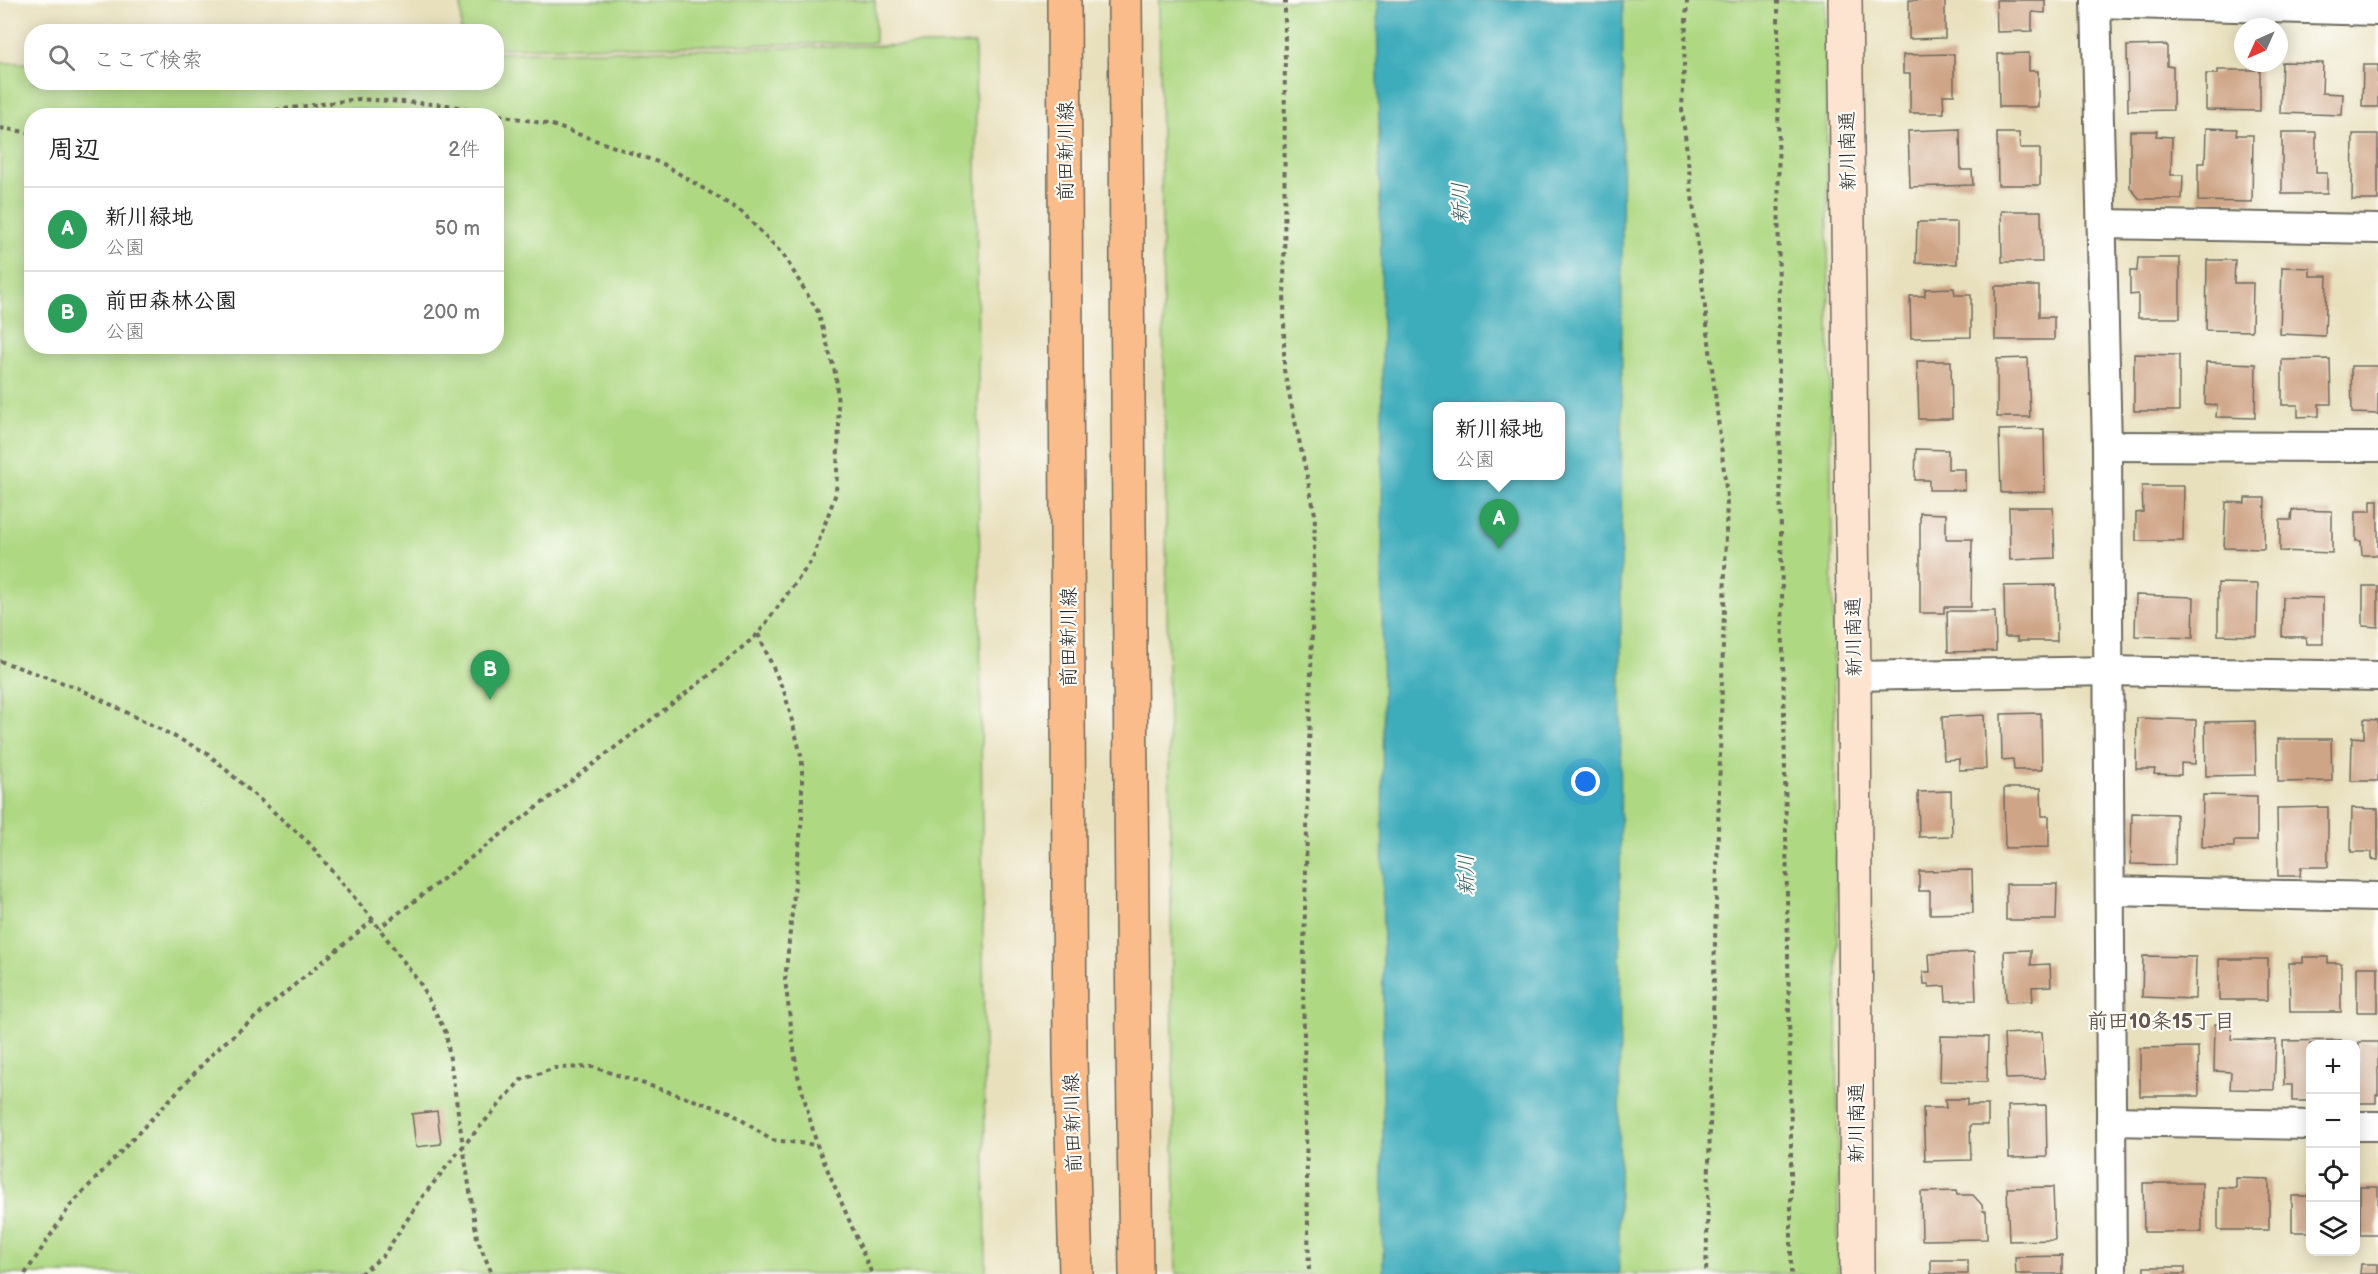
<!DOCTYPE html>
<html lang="ja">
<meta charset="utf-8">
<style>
:root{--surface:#fff;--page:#f2f2f2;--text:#222;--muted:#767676;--line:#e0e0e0;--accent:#b5179e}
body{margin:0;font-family:"Balsamiq Sans","Klee One",sans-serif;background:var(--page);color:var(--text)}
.controls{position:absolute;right:18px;bottom:18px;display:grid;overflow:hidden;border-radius:12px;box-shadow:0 3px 15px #0003}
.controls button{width:54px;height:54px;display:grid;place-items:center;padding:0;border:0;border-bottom:2px solid var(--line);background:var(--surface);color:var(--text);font:30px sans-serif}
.compass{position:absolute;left:2234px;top:18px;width:54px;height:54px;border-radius:50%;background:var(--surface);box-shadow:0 3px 15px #0003;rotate:225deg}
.you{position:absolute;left:1586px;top:782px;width:21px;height:21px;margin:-15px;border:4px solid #fff;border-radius:50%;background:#1a73e8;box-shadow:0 0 0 9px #1a73e833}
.badge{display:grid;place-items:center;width:39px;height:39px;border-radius:50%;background:var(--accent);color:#fff;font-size:20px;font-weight:700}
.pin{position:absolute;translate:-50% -50px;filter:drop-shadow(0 2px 3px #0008)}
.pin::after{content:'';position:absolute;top:32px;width:21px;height:18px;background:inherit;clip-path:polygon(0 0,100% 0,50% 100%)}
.popup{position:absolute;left:1433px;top:402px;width:132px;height:78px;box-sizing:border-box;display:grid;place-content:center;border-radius:12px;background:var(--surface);filter:drop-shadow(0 2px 4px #0005);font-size:20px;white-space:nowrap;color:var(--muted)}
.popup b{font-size:22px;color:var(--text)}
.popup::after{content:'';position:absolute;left:50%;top:100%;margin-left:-12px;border:12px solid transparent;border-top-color:var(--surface)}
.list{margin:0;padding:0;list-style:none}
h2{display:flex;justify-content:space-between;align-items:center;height:78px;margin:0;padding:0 24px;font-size:26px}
h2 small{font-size:20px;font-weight:400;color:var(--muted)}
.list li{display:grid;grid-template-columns:39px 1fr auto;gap:18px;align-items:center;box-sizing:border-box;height:84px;padding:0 24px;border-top:2px solid var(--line)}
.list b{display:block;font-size:22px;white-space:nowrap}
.list p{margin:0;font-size:20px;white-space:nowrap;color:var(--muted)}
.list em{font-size:20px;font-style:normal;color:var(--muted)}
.icon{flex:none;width:33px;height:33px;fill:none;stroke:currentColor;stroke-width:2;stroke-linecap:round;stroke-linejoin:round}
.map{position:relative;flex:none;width:2378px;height:1274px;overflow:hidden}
.search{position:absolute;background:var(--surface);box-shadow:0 3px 15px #0003;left:24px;top:24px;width:480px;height:66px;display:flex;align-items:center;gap:15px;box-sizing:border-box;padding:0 21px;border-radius:24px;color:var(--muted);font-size:22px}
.panel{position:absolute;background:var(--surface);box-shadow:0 3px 15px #0003;left:24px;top:108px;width:480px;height:246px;border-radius:24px}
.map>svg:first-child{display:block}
.green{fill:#afd883;stroke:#6d8257;stroke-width:1.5;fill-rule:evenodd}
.water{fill:#3eacbb;stroke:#346c73;stroke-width:1.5;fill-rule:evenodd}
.building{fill:#cfa587}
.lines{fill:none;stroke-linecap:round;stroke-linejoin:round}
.street-casing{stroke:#6d6a5e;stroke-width:32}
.secondary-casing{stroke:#6d6a5e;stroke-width:36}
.primary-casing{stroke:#6d6a5e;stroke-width:36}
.path{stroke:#6d6a5e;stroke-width:4;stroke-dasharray:4.5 4.5;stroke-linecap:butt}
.street{stroke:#fff;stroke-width:28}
.secondary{stroke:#fde4d0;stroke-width:33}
.primary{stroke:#f9bc8a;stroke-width:33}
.labels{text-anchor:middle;stroke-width:4.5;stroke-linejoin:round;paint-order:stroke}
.street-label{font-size:20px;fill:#2b2b2b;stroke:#fdfcf7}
.water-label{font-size:21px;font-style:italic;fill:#335f65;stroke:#fdfcf7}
.neighbourhood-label{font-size:21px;font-weight:bold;fill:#64564b;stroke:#fdfcf7}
</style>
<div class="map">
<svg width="2378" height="1274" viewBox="0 0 2378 1274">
<rect width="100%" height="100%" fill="#fdfcf7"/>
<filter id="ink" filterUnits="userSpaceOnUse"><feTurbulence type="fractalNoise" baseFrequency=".0167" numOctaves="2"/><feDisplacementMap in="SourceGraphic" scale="12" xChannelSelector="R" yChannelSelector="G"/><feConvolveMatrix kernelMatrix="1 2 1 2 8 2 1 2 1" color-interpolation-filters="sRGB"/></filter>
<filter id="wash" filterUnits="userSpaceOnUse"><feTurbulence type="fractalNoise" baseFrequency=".008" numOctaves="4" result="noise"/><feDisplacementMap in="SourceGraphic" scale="24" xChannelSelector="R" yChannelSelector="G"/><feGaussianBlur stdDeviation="1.35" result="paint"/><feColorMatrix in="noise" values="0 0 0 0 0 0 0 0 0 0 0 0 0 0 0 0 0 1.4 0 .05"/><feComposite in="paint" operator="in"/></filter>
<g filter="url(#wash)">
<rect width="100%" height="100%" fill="#e8e0bd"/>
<g class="green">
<path d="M461 0H875V43L497 48 496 32 461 31Z"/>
<path d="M1159 0H1825L1837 942 1838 1274H1176ZM1438 406H1561V476H1438Z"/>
<path d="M975 44 986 1274H0V63H31L32 82H496L497 53ZM32 116H496V346H32Z"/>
</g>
<path class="water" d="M1377 0H1623L1619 1274H1383L1382 334ZM1438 406H1561V476H1438Z"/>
<g id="blocks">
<g class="building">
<path d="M1909 0H1945V38L1909 39Z"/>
<path d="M1996 0H2045V13L2032 12V31L1997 32Z"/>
<path d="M2167 45V66L2173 67V110L2128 111 2127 46Z"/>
<path d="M2029 53V71H2038V107H1999L1998 54Z"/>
<path d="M1954 54V95H1943L1944 113H1910V74H1903V55Z"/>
<path d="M2282 62 2323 63 2322 93 2343 94 2342 115 2280 113Z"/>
<path d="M2363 65H2378V107H2362Z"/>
<path d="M2218 70H2260V111L2206 110V74H2218Z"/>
<path d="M2206 128 2237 129 2236 135H2253L2252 202 2198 201V163H2205Z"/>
<path d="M1960 129 1961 170H1972L1973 185 1910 187 1908 131Z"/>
<path d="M2130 131H2157L2156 136 2172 137 2171 175H2183L2182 199H2140L2130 188Z"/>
<path d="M2282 132H2316V173H2327V194H2282Z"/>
<path d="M1997 133H2019L2020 148H2040V185H1998Z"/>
<path d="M2353 134H2378V200H2352Z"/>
<path d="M2001 211H2041L2042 262H2002Z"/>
<path d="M1917 222H1957V264L1916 263Z"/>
<path d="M2138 258H2180V318H2138V294L2130 295V271H2137Z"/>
<path d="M2207 260H2235L2234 283H2253L2252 331 2206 330Z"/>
<path d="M2282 267 2310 268V276H2327L2325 336 2280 334Z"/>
<path d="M1995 286H2039V317H2054V340H1995Z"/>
<path d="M1954 288 1955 295H1971V337L1911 338 1910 296H1925V289Z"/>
<path d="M2134 354 2179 355V411H2134Z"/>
<path d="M2028 358 2030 417H1997V359Z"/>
<path d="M2330 359 2331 404H2319V416L2298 417V405H2282V360Z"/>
<path d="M1917 361H1951L1952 419H1919Z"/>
<path d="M2206 362 2256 364 2255 418 2216 417 2217 405 2205 404Z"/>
<path d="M2351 366H2378V414L2352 413Z"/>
<path d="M2044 429 2045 492 2001 493 1999 430Z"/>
<path d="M1916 449 1948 450V469H1965V490H1929V480H1915Z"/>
<path d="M2142 486H2184L2183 541H2136V513L2143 512Z"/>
<path d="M2245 498H2265L2264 549 2224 548 2226 502 2245 503Z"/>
<path d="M2371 500H2378V555H2362L2361 541H2356V511H2371Z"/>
<path d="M2009 507H2053L2055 558 2010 560Z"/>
<path d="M2292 510 2332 511V553L2280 551V520H2291Z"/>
<path d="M1920 513 1946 514V539H1972L1971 607H1944V613H1920Z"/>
<path d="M2218 583 2258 584 2257 636 2218 635Z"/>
<path d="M2056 585 2057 641H2017V637H2005L2004 586Z"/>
<path d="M2363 586H2378V627L2363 626Z"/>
<path d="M2136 595 2194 597 2193 638 2135 636Z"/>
<path d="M2283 597 2323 598V644H2307L2306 637H2282Z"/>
<path d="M1947 611H1995L1996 651 1948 652Z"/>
<path d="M2041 713 2042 770H2014L2013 759 2002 760 2001 714Z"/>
<path d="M1984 715 1986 769 1959 770V759L1944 760 1942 717Z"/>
<path d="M2137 718 2196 720 2195 764 2181 763V775L2154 774 2155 769H2136Z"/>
<path d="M2364 719 2378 720V781H2351L2352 737 2364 738Z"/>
<path d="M2255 721 2256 775 2206 776 2205 722Z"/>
<path d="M2278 739H2331L2332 781 2278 782Z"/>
<path d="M2004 788H2041L2042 816H2049V847L2005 848Z"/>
<path d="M1951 791 1952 836 1919 837 1918 792Z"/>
<path d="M2203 795 2257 796V841H2234V847H2202Z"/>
<path d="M2328 807V867H2301L2300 876H2278L2277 808Z"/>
<path d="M2352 808 2378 809V860L2372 859V852H2351Z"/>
<path d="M2132 813 2176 814 2175 865 2131 864Z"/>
<path d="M1972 870 1973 913 1930 914V891H1919V871Z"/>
<path d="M2006 884H2057L2056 920H2006Z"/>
<path d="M2031 950V965L2050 964 2051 986 2032 987 2033 1001 2006 1002 2004 951Z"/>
<path d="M1974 952 1976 1000 1946 1001 1945 986 1929 987 1928 984H1924L1923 972H1930L1929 954Z"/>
<path d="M2143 956 2196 957 2195 999 2142 997Z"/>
<path d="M2303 957H2328V963H2341V1012H2290L2289 963H2303Z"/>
<rect x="2219" y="959" width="49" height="41"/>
<rect x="2357" y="967" width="21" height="45"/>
<path d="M2215 1024H2232L2231 1039 2276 1040 2274 1090 2230 1089 2231 1072 2214 1071Z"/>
<path d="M2042 1032 2045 1078 2006 1079 2004 1034Z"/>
<path d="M1941 1036 1988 1037 1987 1082 1940 1081Z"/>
<path d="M2341 1040V1044H2310V1101H2292V1085H2284L2283 1041Z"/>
<path d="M2359 1042H2378V1095H2376V1103H2358Z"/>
<path d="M2198 1047 2199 1096H2140V1048Z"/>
<path d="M1945 1099H1967V1105H1988V1125H1970L1971 1160 1925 1161 1923 1108H1946Z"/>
<path d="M2046 1105 2047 1157 2009 1158 2008 1106Z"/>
<path d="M437 1111 441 1144 416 1147 412 1114Z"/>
<path d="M2236 1178 2269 1179V1230H2218V1187L2236 1188Z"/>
<path d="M2143 1183H2202V1232H2144Z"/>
<path d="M2053 1187 2055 1240 2009 1241 2007 1188Z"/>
<path d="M2309 1187H2310V1232H2292V1196H2308Z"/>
<rect x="2360" y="1187" width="18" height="48"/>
<path d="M1956 1191 1957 1195H1973L1982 1205 1983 1211H1986L1987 1239 1922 1240 1921 1192Z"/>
<path d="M2062 1256V1274H2016L2015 1257Z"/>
<rect x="1931" y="1260" width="37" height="14"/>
<path d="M2361 1264H2378V1274H2360Z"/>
<rect x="2144" y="1267" width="41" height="7"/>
</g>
</g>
</g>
<g filter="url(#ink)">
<use href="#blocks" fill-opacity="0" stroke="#6d6a5e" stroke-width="1.5"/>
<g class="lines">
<defs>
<g id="street">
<path d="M2096 0 2107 446 2112 1274"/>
<path d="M2096 3 2378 11"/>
<path d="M2102 224 2378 229"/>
<path d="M2107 446 2378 447"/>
<path d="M1854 676 2108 671 2378 676"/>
<path d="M2110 891 2378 897"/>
<path d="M2111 1121 2310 1125"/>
<path d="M2356 1126H2378"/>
</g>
<path id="secondary" d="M1845 0 1854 676 1857 1274"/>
<g id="primary">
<path d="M1064 0 1070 1058 1076 1274"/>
<path d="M1125 0 1133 1042 1136 1274"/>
</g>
</defs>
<use href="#street" class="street-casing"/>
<use href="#secondary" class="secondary-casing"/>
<use href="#primary" class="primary-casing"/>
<g class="path">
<path d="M1285 0 1284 370 1315 514 1303 988 1309 1274"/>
<path d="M1687 0 1682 109 1727 497 1706 1274"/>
<path d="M1778 0 1779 411 1791 1135V1274"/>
<path d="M231 116 359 99 447 105 552 125 663 164 742 212 784 256 818 312 836 376 839 426 836 493 812 560 758 634 707 677 379 928"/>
<path d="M0 128 32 133"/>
<path d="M758 634 785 694 802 759V817L785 980 797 1072 817 1145 872 1274"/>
<path d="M0 661 78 688 207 753 309 843 373 920 421 985 446 1033 477 1238 492 1274"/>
<path d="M25 1274 70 1206 217 1049 373 920"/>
<path d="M360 1274 383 1256 423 1196 464 1145 521 1080 555 1068 593 1067 730 1112 771 1140 817 1145"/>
</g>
<use href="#street" class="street"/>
<use href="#secondary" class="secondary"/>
<use href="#primary" class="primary"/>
</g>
</g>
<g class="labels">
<g class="street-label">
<text transform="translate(1065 151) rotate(-90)" y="7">前田新川線</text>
<text transform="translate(1847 151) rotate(-91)" y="7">新川南通</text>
<text transform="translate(1068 637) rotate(-90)" y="7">前田新川線</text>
<text transform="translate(1853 637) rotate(-91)" y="7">新川南通</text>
<text transform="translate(1072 1123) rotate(-92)" y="7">前田新川線</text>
<text transform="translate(1856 1123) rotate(-90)" y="7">新川南通</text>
</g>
<g class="water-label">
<text transform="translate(1460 203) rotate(-91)" y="7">新川</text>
<text transform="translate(1466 875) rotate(-91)" y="7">新川</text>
</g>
<g class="neighbourhood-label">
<text x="2161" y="1028">前田10条15丁目</text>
</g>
</g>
</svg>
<div class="controls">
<button>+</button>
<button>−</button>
<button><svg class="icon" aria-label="locate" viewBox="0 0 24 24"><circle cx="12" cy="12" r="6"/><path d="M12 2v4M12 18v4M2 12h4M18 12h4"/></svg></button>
<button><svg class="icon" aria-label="layers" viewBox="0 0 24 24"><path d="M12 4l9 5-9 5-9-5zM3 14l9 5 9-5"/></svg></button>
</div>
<svg class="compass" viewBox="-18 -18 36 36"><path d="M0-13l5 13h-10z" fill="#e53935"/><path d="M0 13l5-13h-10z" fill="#767676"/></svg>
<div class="you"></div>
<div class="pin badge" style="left:1499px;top:549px;background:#2e9e5b">A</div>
<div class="popup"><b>新川緑地</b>公園</div>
<div class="pin badge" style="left:490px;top:700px;background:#2e9e5b">B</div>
<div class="search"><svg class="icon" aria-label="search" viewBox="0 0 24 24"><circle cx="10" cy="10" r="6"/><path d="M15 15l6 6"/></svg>ここで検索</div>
<section class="panel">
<h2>周辺<small>2件</small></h2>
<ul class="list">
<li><span class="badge" style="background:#2e9e5b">A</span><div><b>新川緑地</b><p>公園</p></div><em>50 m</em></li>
<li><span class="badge" style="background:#2e9e5b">B</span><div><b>前田森林公園</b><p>公園</p></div><em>200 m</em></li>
</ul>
</section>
</div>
